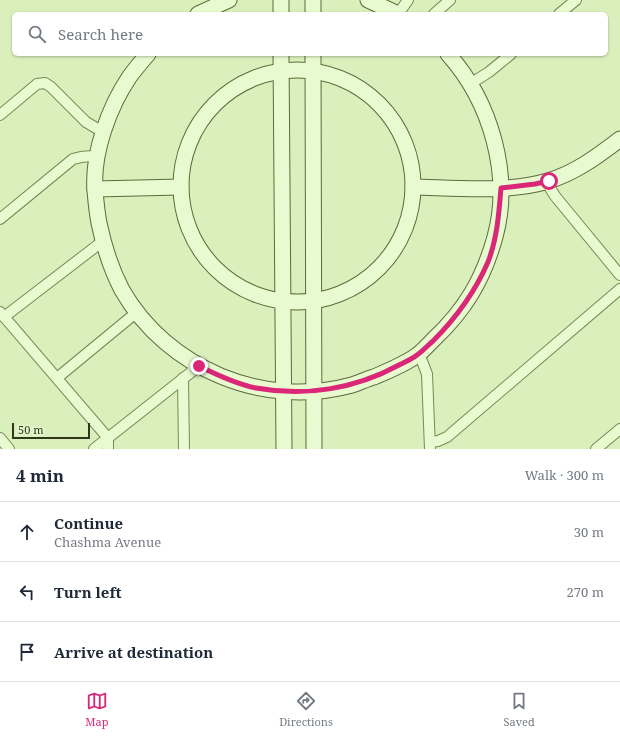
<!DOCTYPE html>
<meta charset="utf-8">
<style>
:root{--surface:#fff;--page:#f2f2f3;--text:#1f2937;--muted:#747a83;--line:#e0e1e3;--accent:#db2777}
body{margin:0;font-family:"Noto Serif",serif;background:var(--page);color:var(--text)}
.scale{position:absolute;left:12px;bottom:10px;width:78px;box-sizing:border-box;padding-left:4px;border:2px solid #30371b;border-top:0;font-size:11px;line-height:14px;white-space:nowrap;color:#30371b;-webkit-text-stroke:3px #e4f7cc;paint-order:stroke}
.stop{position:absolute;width:12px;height:12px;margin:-9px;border:3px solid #db2777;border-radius:50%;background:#fff}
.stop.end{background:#db2777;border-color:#fff;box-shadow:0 1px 4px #0008}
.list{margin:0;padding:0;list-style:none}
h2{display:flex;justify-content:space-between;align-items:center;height:52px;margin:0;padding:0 16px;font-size:17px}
h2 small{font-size:13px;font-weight:400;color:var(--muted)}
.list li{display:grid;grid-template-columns:26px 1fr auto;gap:12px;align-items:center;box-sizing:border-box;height:60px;padding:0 16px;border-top:1px solid var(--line)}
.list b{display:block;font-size:15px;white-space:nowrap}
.list p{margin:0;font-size:13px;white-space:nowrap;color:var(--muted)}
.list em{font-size:13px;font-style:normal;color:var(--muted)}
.icon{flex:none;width:22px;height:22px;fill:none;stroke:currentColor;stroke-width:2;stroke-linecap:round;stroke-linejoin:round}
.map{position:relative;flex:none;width:620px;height:449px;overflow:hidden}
.search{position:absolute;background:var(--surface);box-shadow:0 1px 3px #0004;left:12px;right:12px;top:12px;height:44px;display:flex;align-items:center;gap:10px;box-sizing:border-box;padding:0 14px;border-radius:6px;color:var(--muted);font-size:15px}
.sheet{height:232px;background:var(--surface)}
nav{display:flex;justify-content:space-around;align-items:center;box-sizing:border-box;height:56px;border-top:1px solid var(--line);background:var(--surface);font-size:11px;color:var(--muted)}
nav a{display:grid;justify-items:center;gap:2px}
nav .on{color:var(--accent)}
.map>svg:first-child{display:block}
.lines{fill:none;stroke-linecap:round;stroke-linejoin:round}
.street-casing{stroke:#7a8855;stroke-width:12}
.secondary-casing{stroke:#5e6a39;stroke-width:17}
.street{stroke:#e8fad0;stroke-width:10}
.secondary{stroke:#e8fad0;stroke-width:15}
.route{stroke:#db2777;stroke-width:5}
</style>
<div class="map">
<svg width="620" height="449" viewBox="0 0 620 449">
<rect width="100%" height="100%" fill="#d9f0bc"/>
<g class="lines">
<defs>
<g id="street">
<path d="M398 14 408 0"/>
<path d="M434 14 450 0"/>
<path d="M559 14 576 0"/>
<path d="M470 84 489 72 511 54"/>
<path d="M0 115 37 84 45 83 51 87 86 122 96 128 104 129"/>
<path d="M549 181 550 188 555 196 620 275"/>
<path d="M0 219 73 159C82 156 88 155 97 157"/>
<path d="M0 312 108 438V449"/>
<path d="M4 317 103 241"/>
<path d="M417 355 422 361 427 374 430 449"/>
<path d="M57 378 137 312"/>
<path d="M183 378 184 449"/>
<path d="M0 438 9 449"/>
<path d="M430 442 438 441 447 437 620 289"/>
<path d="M94 449 199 366"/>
<path d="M596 449 620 429"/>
</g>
<g id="secondary">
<path d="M313 0V14"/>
<path d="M368 0 398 14"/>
<path d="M198 14 229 0"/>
<path d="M281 14V0"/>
<path d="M148 54C142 61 136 68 130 76 109 107 92 153 95 191 96 202 97 213 99 223 104 247 111 269 122 290 167 369 264 409 352 385 359 383 366 379 374 377 388 371 403 365 416 356 422 352 428 345 433 340 465 310 483 280 495 237 512 175 491 102 448 54"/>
<path d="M281 54 284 449"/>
<path d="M313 54 314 449"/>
<circle cx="297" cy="186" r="116"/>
<path d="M413 187C456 188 508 193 548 181 575 173 598 156 620 139"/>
<path d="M95 189 181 187"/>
</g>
</defs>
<use href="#street" class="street-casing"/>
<use href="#secondary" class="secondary-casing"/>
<use href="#street" class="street"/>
<use href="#secondary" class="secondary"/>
</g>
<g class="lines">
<path class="route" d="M199 366C217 375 236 384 256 388 305 397 355 389 399 365 405 362 412 359 417 355 423 351 428 345 433 341 456 318 475 292 488 262 497 239 499 213 501 188L535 184 549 181"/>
</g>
</svg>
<div class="scale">50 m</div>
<div class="stop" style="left:549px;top:181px"></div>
<div class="stop end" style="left:199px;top:366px"></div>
<div class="search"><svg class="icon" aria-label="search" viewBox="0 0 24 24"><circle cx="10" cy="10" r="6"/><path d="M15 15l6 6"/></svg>Search here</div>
</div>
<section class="sheet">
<h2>4 min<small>Walk · 300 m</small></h2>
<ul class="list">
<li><svg class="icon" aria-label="ahead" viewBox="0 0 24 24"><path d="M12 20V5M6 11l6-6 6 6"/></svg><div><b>Continue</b><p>Chashma Avenue</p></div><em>30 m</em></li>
<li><svg class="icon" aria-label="left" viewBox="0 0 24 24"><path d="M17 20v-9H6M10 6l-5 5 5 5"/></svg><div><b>Turn left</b></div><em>270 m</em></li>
<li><svg class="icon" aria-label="arrive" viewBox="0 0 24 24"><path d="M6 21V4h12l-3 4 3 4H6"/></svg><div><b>Arrive at destination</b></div></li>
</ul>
</section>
<nav>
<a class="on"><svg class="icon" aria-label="map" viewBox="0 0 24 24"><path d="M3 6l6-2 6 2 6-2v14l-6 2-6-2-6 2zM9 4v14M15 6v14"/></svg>Map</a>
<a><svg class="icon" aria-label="directions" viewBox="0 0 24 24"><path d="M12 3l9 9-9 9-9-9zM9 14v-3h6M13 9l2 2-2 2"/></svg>Directions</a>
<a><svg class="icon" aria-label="saved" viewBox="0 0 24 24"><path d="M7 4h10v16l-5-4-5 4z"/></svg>Saved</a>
</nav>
